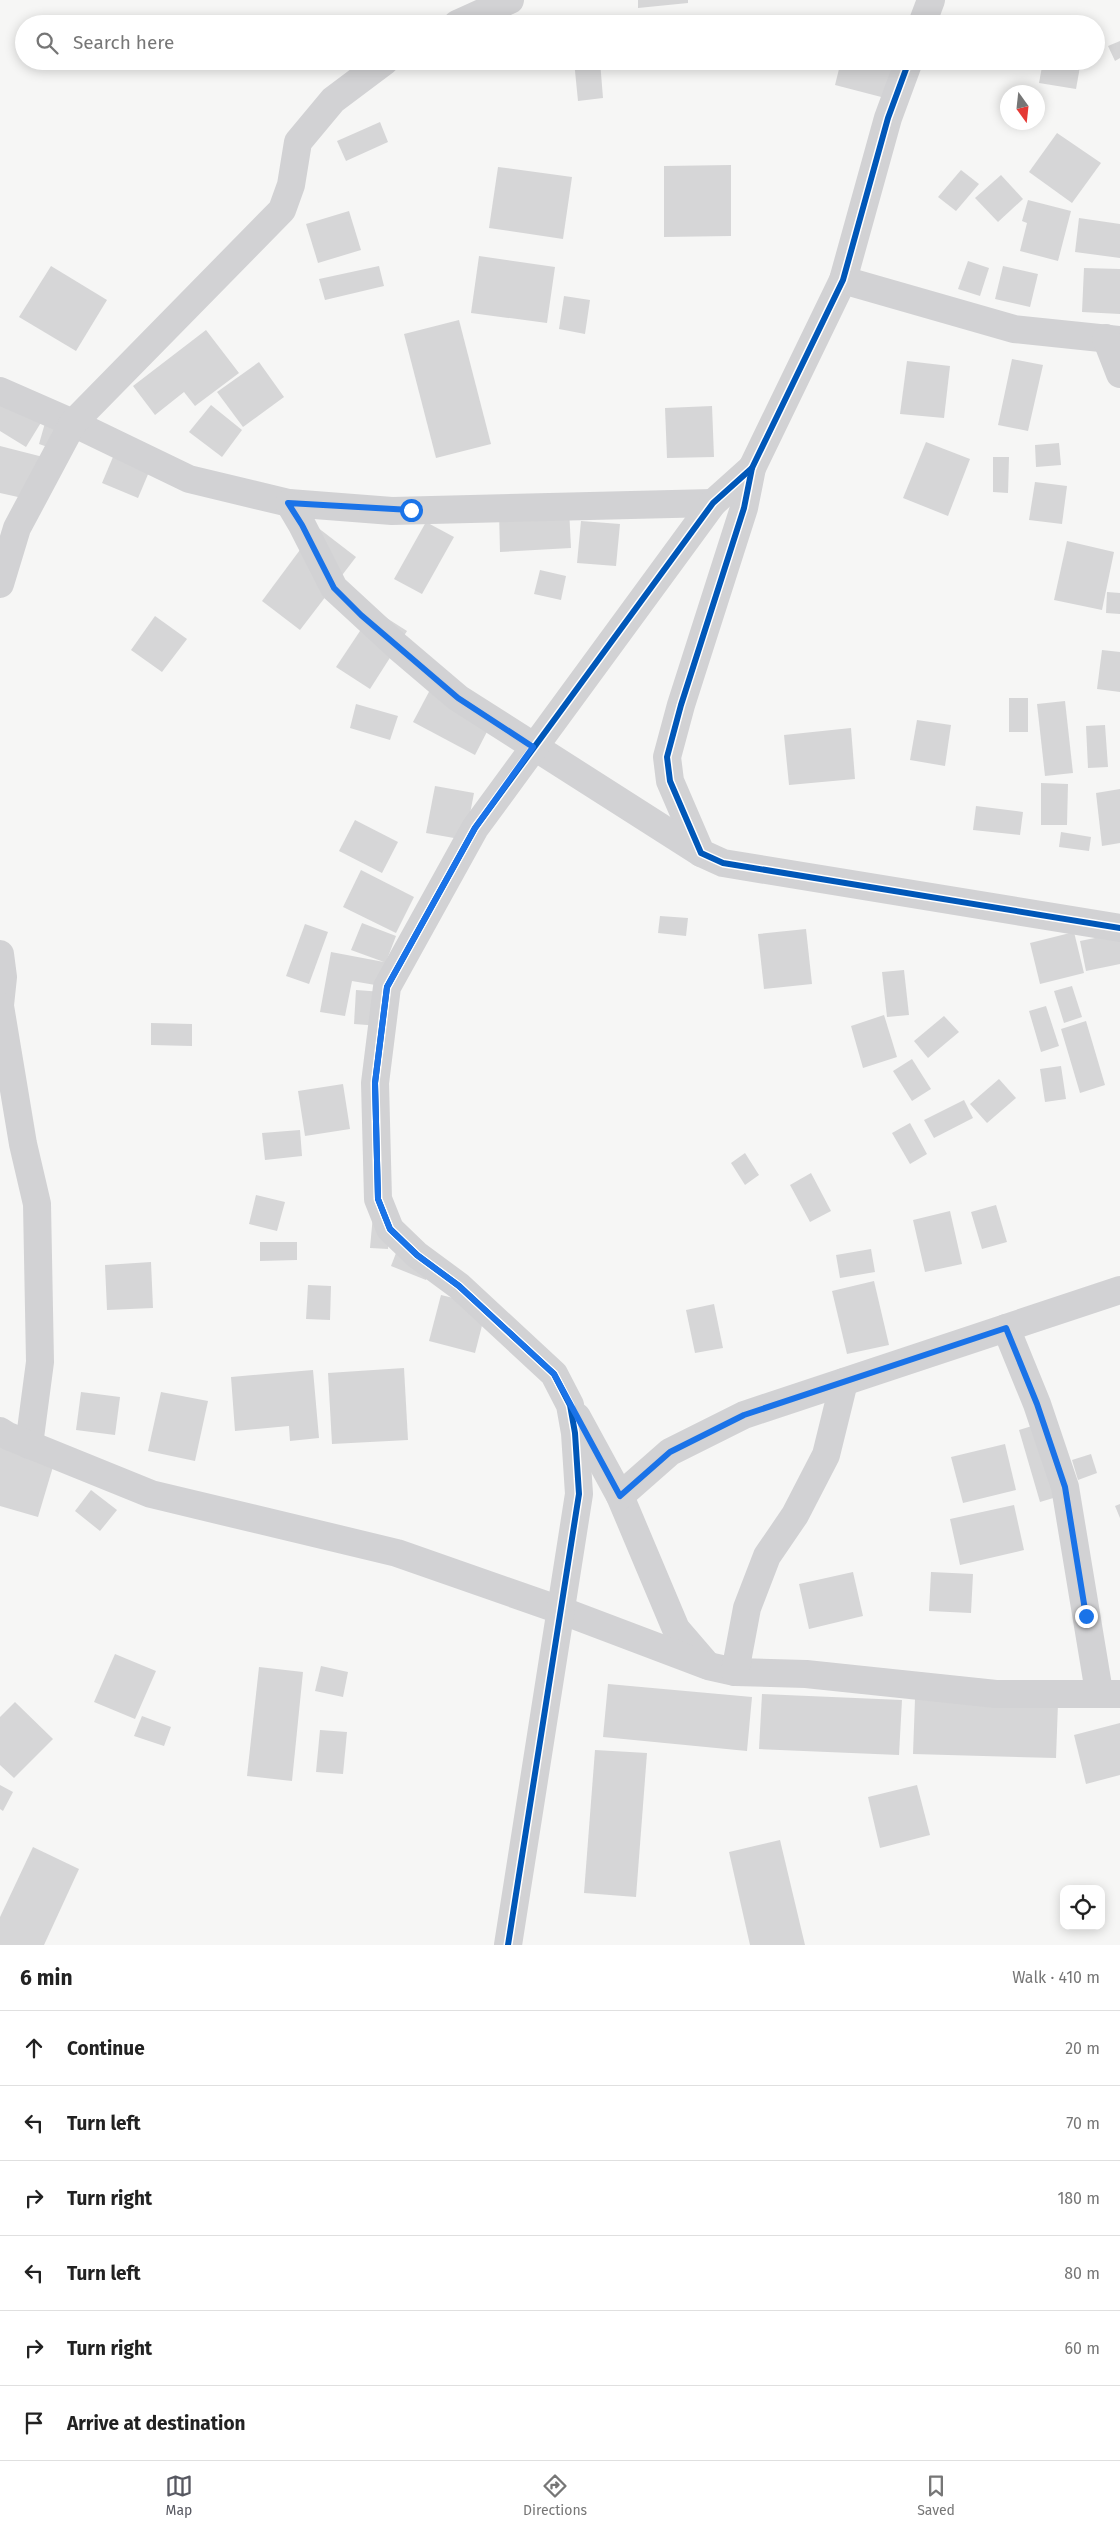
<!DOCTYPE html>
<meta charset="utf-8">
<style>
:root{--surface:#fff;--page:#f6f6f6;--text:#222;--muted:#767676;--line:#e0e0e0;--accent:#575861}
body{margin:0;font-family:"Fira Sans",sans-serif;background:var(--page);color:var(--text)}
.controls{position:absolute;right:15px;bottom:15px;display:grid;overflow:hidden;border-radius:10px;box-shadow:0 2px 12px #0003}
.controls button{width:45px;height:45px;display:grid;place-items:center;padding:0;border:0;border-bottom:1px solid var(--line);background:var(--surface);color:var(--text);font:25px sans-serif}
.compass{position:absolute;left:1000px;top:85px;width:45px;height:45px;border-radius:50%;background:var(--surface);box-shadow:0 2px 12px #0003;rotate:165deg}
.stop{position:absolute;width:15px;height:15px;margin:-11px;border:4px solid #1a73e8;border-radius:50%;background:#fff}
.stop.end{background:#1a73e8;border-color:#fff;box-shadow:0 1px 5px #0008}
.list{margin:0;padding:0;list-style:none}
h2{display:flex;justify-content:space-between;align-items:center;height:65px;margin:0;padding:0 20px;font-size:21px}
h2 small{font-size:16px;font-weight:400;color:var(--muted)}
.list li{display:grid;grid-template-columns:32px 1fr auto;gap:15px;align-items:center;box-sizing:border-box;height:75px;padding:0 20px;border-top:1px solid var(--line)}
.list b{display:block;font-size:19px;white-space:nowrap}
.list em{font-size:16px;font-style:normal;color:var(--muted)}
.icon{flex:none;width:28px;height:28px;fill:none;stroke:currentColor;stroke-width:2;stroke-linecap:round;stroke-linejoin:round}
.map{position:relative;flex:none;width:1120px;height:1945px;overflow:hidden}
.search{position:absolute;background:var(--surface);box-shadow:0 2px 12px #0003;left:15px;right:15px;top:15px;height:55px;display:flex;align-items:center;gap:12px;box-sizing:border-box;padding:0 18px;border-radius:28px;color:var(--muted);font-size:19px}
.sheet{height:515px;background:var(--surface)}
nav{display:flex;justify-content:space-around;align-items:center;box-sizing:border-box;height:70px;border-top:1px solid var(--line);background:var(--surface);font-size:14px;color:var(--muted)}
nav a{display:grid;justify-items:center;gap:2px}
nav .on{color:var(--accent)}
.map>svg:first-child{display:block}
.building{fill:#d6d6d7}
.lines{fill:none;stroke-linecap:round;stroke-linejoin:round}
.minor{stroke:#d2d2d4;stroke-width:28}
.cycleway-casing{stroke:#fff;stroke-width:9}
.cycleway{stroke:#0057b8;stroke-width:6}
.route{stroke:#1a73e8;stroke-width:6}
</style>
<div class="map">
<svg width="1120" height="1945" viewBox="0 0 1120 1945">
<rect width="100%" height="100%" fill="#f6f6f5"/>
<g class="building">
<path d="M638 0H688V3L638 8Z"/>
<path d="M1120 41V58L1115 61 1108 46Z"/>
<path d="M574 61H600L603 98 578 101Z"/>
<path d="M841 61H900L889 99 835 85Z"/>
<path d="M998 61H1015L1012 68Z"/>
<path d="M1043 61H1081L1076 89 1039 83Z"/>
<path d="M380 122 388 142 346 161 337 141Z"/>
<path d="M1057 133 1101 163 1072 203 1029 172Z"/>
<path d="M731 165V236L664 237V166Z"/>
<path d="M498 167 572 177 563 239 489 228Z"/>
<path d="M961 170 979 184 956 211 938 197Z"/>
<path d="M1001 175 1023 199 998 222 975 198Z"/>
<path d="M1028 200 1071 211 1058 261 1020 251 1027 223 1022 221Z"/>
<path d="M349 211 361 250 318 263 306 224Z"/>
<path d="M1079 218 1120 224V258L1075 252Z"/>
<path d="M479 256 555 267 547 323 471 313Z"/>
<path d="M968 261 989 268 980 296 958 289Z"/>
<path d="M51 266 107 300 76 351 19 317Z"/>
<path d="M379 266 384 286 325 300 319 279Z"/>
<path d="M1003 266 1038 274 1030 307 995 299Z"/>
<path d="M1084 268 1120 269V314L1082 312Z"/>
<path d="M564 296 590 300 585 334 559 329Z"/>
<path d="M459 320 491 444 436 458 404 334Z"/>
<path d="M206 330 239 373 195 406 184 392 155 415 133 386Z"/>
<path d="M1012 359 1043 365 1028 431 998 425Z"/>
<path d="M907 361 950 366 944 418 900 414Z"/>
<path d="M259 362 284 397 243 427 217 392Z"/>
<path d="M0 389 45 416 26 447 0 431Z"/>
<path d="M211 405 242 430 222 457 189 432Z"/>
<path d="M712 406 714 457 667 458 665 408Z"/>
<path d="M45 423 68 429 62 452 39 444Z"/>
<path d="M121 438 157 453 138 498 102 483Z"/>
<path d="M926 442 970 459 948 516 903 498Z"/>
<path d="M1059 443 1061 465 1036 467 1035 445Z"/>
<path d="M0 446 47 458 36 501 0 493Z"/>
<path d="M993 457H1009L1008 493 993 492Z"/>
<path d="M1035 482 1067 486 1062 524 1029 520Z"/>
<path d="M569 508 571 548 500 552 499 512Z"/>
<path d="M581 521 620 524 616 566 577 563Z"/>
<path d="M426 522 454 537 422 594 394 579Z"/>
<path d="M317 527 356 557 300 630 262 601Z"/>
<path d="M1067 541 1114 552 1102 610 1054 600Z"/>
<path d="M540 570 566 576 561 600 534 594Z"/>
<path d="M1107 592 1120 593V614L1106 613Z"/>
<path d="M374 610 407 631 370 689 336 667Z"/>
<path d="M155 616 187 639 162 672 131 650Z"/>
<path d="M1102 650 1120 652V692L1097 689Z"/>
<path d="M431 688 493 720 475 755 413 722Z"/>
<rect x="1009" y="698" width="19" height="34"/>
<path d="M1065 701 1073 773 1045 776 1037 704Z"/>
<path d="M356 704 398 716 390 740 350 728Z"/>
<path d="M917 720 951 725 945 766 910 760Z"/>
<path d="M1105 725 1108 767 1088 768 1086 726Z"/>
<path d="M851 728 855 779 789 785 784 735Z"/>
<path d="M1041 783 1068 784 1067 825H1041Z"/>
<path d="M435 786 474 793 465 840 426 833Z"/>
<path d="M1120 789V843L1102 846 1096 793Z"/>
<path d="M976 806 1023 812 1020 835 973 830Z"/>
<path d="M355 820 398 842 382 873 339 851Z"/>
<path d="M1061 832 1091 837 1089 851 1059 847Z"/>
<path d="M361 870 414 897 396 933 343 907Z"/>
<path d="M660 916 688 918 686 936 658 933Z"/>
<path d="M362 923 396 936 386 962 387 987 352 981 345 1016 320 1012 331 952 384 962 351 950Z"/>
<path d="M305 924 328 932 309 984 286 976Z"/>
<path d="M806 929 812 984 764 989 758 934Z"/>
<path d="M1074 932 1084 973 1040 984 1030 943Z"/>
<path d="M1120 933V964L1086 971 1080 941Z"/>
<path d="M904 970 909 1015 887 1017 882 972Z"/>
<path d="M1072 986 1082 1017 1064 1023 1054 991Z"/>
<path d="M356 990 396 993 394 1027 354 1024Z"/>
<path d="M1046 1006 1059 1046 1041 1052 1029 1011Z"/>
<path d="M884 1015 897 1057 863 1068 851 1026Z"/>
<path d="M944 1016 959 1032 928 1058 914 1041Z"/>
<path d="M1086 1021 1105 1085 1080 1093 1061 1029Z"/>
<path d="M151 1023 192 1024V1046L151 1045Z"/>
<path d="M912 1059 931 1089 912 1101 893 1071Z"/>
<path d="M1061 1066 1066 1099 1045 1102 1040 1069Z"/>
<path d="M999 1079 1016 1098 987 1123 970 1104Z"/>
<path d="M343 1084 350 1129 305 1136 298 1091Z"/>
<path d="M964 1100 973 1118 934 1138 924 1120Z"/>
<path d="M910 1123 927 1154 910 1164 892 1133Z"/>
<path d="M300 1130 302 1156 265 1160 262 1133Z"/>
<path d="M745 1153 759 1175 745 1185 731 1163Z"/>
<path d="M811 1173 831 1211 810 1222 790 1185Z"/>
<path d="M256 1195 285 1202 277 1231 249 1224Z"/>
<path d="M374 1204 391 1205 388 1249 370 1248Z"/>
<path d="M996 1205 1007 1242 982 1249 971 1212Z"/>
<path d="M950 1211 962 1264 925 1272 913 1220Z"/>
<path d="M260 1242H297V1260L260 1261Z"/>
<path d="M398 1248 432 1263 426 1280 391 1266Z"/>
<path d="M871 1249 875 1272 840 1278 836 1255Z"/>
<path d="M151 1262 153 1308 107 1310 105 1265Z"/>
<path d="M874 1281 889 1345 847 1354 832 1291Z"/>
<path d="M308 1285 331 1286 330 1320 306 1319Z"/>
<path d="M441 1295 487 1306 475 1353 429 1341Z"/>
<path d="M714 1304 723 1348 695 1353 686 1310Z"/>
<path d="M404 1368 408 1440 332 1444 328 1373Z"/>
<path d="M313 1370 319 1438 290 1441 289 1426 235 1431 231 1377Z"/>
<path d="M81 1392 120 1397 115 1435 76 1430Z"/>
<path d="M161 1392 208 1401 195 1461 148 1451Z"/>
<path d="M1048 1421 1070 1493 1040 1502 1019 1430Z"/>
<path d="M0 1444 55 1460 38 1517 0 1506Z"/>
<path d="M1005 1444 1016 1490 963 1503 951 1457Z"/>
<path d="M1091 1454 1097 1473 1078 1480 1072 1460Z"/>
<path d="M91 1490 117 1510 100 1531 75 1511Z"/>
<path d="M1120 1504V1518L1115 1506Z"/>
<path d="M1014 1505 1024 1550 960 1565 950 1519Z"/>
<path d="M853 1572 863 1616 809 1629 799 1584Z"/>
<path d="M931 1572 973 1574 971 1613 929 1611Z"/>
<path d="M115 1654 156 1671 135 1719 94 1702Z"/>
<path d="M321 1666 348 1672 343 1697 315 1691Z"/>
<path d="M259 1667 303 1672 292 1781 247 1776Z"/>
<path d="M608 1684 752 1697 747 1751 603 1737Z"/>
<path d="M762 1694 902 1700 899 1755 759 1749Z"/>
<path d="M915 1699 1058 1703 1056 1758 913 1754Z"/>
<path d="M15 1702 53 1739 14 1778 0 1765V1717Z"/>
<path d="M142 1716 171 1727 164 1746 134 1736Z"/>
<path d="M1120 1723V1775L1086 1784 1074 1735Z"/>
<path d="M320 1730 347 1732 343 1774 316 1772Z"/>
<path d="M595 1750 647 1753 636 1897 584 1893Z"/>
<path d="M0 1785 13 1792 3 1811 0 1809Z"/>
<path d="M917 1785 930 1835 880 1848 868 1797Z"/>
<path d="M780 1840 805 1945H750L729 1852Z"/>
<path d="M33 1847 79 1869 44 1945H0V1917Z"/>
</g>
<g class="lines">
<g class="minor">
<path d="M457 24 510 0"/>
<path d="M922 24 931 0"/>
<path d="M909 61 888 118 843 280 752 468 744 508 681 705 667 757 670 781 701 853 723 863 1120 928"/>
<path d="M843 280 1014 329 1120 340"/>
<path d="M1106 338 1120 374"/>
<path d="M0 391 73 423 189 479 289 503 392 511 713 503"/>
<path d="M289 503 302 525 334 588 398 647 458 698 701 853"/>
<path d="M0 584 17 528 73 423 282 210 291 185 298 142 333 100 385 61"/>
<path d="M0 954 3 977 0 1005"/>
<path d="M0 1006 23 1144 37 1204 40 1362 29 1445"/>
<path d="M1006 1328 1037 1404 1065 1487 1099 1692"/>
<path d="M577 1417 620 1496 676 1629 707 1665"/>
<path d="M0 1431 8 1436 151 1494 397 1553 560 1610 708 1666 735 1672 806 1674 996 1694H1120"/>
<path d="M620 1496 670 1452 744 1415 1120 1290"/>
<path d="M735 1672 747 1608 767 1556 795 1515 826 1455 844 1382"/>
<path d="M508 1945 579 1494 575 1433 570 1405 554 1374 459 1286 417 1255 390 1229 378 1199 375 1083 387 987 475 828 713 503 752 468"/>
</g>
<defs>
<g id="cycleway">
<path d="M909 61 888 118 843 280 752 468 744 508 681 705 667 757 670 781 701 853 723 863 1120 928"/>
<path d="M508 1945 579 1494 575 1433 570 1405 554 1374 459 1286 417 1255 390 1229 378 1199 375 1083 387 987 475 828 713 503 752 468"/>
</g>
</defs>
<use href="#cycleway" class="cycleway-casing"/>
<use href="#cycleway" class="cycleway"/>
</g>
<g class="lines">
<path class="route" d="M411 510 288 503 302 525 334 588 361 615 458 698 533 747 475 828 387 987 375 1083 378 1199 390 1229 417 1255 459 1286 554 1374 620 1496 670 1452 744 1415 1006 1328 1037 1404 1065 1487 1086 1616"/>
</g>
</svg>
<div class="controls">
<button><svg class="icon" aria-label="locate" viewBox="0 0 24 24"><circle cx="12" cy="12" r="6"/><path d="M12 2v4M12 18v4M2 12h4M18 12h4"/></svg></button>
</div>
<svg class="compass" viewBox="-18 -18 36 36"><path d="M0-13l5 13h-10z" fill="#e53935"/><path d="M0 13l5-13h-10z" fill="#767676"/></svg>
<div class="stop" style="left:411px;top:510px"></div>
<div class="stop end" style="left:1086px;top:1616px"></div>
<div class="search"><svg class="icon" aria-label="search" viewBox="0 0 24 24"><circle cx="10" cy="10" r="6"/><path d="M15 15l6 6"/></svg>Search here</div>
</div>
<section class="sheet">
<h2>6 min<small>Walk · 410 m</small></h2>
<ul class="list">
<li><svg class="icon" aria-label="ahead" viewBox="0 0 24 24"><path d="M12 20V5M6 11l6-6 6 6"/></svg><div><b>Continue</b></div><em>20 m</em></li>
<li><svg class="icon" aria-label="left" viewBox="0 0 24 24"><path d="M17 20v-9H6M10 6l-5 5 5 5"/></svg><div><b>Turn left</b></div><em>70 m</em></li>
<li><svg class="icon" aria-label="right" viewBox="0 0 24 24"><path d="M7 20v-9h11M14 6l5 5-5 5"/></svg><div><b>Turn right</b></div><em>180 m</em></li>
<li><svg class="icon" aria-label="left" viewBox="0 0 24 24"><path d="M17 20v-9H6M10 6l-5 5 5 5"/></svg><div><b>Turn left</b></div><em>80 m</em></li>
<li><svg class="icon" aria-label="right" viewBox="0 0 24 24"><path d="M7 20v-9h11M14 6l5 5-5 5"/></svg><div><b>Turn right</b></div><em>60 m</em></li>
<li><svg class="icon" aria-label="arrive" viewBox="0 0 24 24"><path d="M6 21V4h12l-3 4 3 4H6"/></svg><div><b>Arrive at destination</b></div></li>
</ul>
</section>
<nav>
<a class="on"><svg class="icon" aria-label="map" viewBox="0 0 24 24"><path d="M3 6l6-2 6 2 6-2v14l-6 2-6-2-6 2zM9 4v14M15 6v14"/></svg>Map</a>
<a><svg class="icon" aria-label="directions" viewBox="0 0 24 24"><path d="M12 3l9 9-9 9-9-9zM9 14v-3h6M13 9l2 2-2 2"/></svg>Directions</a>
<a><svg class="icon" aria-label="saved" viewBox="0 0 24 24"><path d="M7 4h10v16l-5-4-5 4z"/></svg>Saved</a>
</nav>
